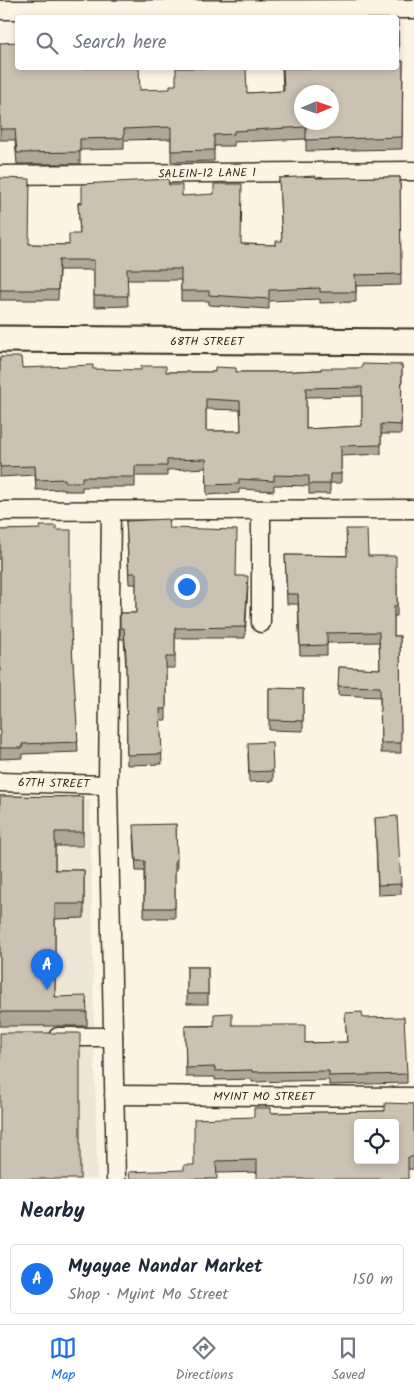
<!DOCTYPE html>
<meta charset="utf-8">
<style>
:root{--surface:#fff;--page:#f2f2f3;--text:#1f2937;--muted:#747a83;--line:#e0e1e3;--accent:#1a73e8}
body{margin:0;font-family:Kalam,sans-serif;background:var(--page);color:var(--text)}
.controls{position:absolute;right:15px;bottom:15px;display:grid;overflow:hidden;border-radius:5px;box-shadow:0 2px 8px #0003}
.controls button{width:45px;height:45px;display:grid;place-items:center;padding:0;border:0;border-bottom:1px solid var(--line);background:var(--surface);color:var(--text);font:25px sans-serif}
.compass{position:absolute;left:294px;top:85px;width:45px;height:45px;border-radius:50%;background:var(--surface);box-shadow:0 2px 8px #0003;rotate:88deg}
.you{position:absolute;left:186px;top:586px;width:18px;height:18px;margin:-12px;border:4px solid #fff;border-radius:50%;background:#1a73e8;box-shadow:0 0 0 8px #1a73e833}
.badge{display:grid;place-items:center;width:32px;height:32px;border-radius:50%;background:var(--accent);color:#fff;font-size:16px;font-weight:700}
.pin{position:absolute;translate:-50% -41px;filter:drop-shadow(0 1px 2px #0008)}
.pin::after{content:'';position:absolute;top:26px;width:18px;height:15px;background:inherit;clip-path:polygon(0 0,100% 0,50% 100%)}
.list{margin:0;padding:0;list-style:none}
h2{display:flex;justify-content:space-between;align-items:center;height:65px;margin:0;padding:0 20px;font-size:21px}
h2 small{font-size:16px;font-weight:400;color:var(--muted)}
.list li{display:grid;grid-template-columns:32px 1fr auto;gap:15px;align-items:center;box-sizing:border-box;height:70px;margin:0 10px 10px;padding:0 10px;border:1px solid var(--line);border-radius:5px}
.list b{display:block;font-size:19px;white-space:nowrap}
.list p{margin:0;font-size:16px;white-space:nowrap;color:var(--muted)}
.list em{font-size:16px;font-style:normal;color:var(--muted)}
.icon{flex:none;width:28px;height:28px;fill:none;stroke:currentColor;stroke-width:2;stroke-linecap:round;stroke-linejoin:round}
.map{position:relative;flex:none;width:414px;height:1179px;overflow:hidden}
.search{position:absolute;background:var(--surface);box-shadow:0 2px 8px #0003;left:15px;right:15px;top:15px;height:55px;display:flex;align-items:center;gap:12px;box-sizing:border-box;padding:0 18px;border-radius:5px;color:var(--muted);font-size:19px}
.sheet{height:145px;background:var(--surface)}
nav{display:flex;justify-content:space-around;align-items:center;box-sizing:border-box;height:70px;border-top:1px solid var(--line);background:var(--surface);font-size:14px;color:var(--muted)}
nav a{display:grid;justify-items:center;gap:2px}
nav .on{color:var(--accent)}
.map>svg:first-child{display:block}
.built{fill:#eee6d6}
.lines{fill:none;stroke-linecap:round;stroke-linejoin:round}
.street-casing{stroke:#3b2a1e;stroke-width:21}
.secondary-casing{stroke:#3b2a1e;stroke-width:29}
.street{stroke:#fcf5e5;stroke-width:18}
.secondary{stroke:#fcf5e5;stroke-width:25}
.wall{fill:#afa79a;stroke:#3b2a1e;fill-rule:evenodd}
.building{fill:#ccc2b3;stroke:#3b2a1e;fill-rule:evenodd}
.labels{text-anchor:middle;stroke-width:4;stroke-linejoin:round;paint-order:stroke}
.street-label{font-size:12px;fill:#3b2a1e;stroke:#fcf5e5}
</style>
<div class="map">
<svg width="414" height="1179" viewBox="0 0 414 1179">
<rect width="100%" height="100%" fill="#fcf5e5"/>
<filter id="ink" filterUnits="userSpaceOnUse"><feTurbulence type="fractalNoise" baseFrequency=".02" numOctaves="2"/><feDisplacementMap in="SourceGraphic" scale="10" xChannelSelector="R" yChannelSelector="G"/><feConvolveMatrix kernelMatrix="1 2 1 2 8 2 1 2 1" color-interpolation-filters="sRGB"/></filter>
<g filter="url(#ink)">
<path class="built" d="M90 800 97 1179H0V802Z"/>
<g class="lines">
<defs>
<g id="street">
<path d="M0 10 414 9"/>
<path d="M0 175 414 171"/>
<path d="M0 511 414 509"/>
<path d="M111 511 108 785 116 1179"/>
<path d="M261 623V510"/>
<path d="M0 782 108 785"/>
<path d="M58 1037H113"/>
<path d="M114 1095 414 1097"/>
</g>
<path id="secondary" d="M0 339 414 342"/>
</defs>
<use href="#street" class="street-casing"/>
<use href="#secondary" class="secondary-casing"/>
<use href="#street" class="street"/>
<use href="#secondary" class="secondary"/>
</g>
<g class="wall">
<path d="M0 43 140 90 247 93 283 91 282 68H396L399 61H403L402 149 306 151V139L234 142V146H214V161L171 162V139L124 140V149L80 150V164H17L15 140H0Z"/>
<path d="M400 177 401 285 356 286V302L320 303V299L269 301V309L209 305V301H181V280H127L128 306 94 307V270H59L58 300H0V178L29 244 69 245 80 234 78 203 169 185 241 244 276 245 282 241 279 178Z"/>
<path d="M0 357 22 368 166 372H275L362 368 402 365 401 434H381V454L341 456V483H330V494H309V486L274 485V491L239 489V493L207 495 206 468 167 470V476H135V487H82V491H65V489L36 490 35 475 0 477ZM362 396V426L306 429V397ZM206 409 240 410 241 431H206Z"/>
<path d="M126 521 169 528 237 576 248 586 245 638H175V668H166V720H160L162 764 127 765 126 668 124 639H120V613H136V584H129Z"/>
<path d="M0 530H56L71 630 78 752 23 754V758L0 759Z"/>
<path d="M285 555 368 556 396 576 397 586V616H394V636H400L401 753H381L380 697 338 695 339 667 380 669 379 642 327 643V655H300L298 604H287Z"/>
<path d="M269 688 303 689V731L269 730Z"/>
<path d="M248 753 273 771V781L249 782Z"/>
<path d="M0 796 83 797V846H55V870H84V918L55 919V997L87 1012V1026H0Z"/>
<path d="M375 818 401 884V894L378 895Z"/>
<path d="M176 824 177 870H175V918H144V871H136L134 835Z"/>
<rect x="187" y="967" width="21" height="37"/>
<path d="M345 1013 363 1018 407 1074V1083L329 1085V1080L252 1082V1079L215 1080V1077H186L185 1026 232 1025 305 1043 347 1042Z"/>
<path d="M414 1104V1169L216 1173 184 1170 194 1165 254 1117 271 1113 385 1111Z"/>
</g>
<g class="building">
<path d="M396 21H398L399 61H403L402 137 306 140V127L234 131V134L214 135V150L171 151V127L124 129V138L80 139V152L17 153 15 129H0V43L18 42V68H139L140 90 170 89V85H176V68H246L247 93 284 91 283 68H396ZM302 92H332V122H302Z"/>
<path d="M316 176V178L400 177 401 274 355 275 356 292H320V288L269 290V299L209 295V291H181V269H127L128 296H94V260H59L58 290H0V178L30 179 29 244 69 245V234H80L78 203H82V184L168 179 169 185H182V196L214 194V184H242L241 244 276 245V241H282L279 178Z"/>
<path d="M0 357H21L22 368 93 365V369L141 370V366H166V372H215V367L236 368V372H275L321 370V368H362V364L402 365 401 425 381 424V445L341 446V474H330V484H309V476L274 475V481L239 479V484L207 485 206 459 167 460V466H135V477H82V482H65V479L36 480 35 466 0 467ZM362 387V426L306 429V388ZM206 399 240 401 241 431H206Z"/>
<path d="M168 519 169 528 237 530 236 576H248L245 627 175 628V657H166V709H160L162 754 127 755 126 658 124 628H120V613H136V573H129L126 521Z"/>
<path d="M40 526H56V530H71V630L78 742 22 744 23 748H0V530L40 529Z"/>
<path d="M346 529H367L368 556H396V576H397V606H394V636H400L401 743H381L380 687 338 686 339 667 380 669 379 632 327 633V645L300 646 298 594H287L285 555 347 556Z"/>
<path d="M269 688 303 689V721L269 720Z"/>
<path d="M272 742 273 771 249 772 248 743Z"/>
<path d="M0 796 83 797V832H55V870H84V904H55V997L86 996 87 1012H0Z"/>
<path d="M397 816 401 884 378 885 375 818Z"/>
<path d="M176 824 177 860H175V908H144L145 861H136L134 825Z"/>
<rect x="187" y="967" width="21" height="27"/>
<path d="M362 1012 363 1018 404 1017 407 1074 329 1076V1071L252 1072V1070L215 1071V1067L186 1068 185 1026H214V1014L232 1013V1025H305V1043L347 1042 345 1013Z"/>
<rect x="0" y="1033" width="80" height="146"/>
<path d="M385 1103 414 1104V1157H408V1179H257V1160L216 1161 217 1179H130L129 1172 184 1170V1165H194V1119L254 1117V1108H271V1113L385 1111ZM358 1123H395V1160H358Z"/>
</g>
</g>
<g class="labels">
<g class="street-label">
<text transform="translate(207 173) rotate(-1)" y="4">SALEIN-12 LANE 1</text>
<text x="207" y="345">68TH STREET</text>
<text transform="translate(54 783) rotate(1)" y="4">67TH STREET</text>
<text x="264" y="1100">MYINT MO STREET</text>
</g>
</g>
</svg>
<div class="controls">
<button><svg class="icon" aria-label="locate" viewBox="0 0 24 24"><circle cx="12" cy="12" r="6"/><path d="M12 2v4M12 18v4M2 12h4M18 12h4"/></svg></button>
</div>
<svg class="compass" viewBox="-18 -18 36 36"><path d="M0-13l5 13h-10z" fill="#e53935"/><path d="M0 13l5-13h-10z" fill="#747a83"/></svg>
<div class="you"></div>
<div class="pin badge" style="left:47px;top:990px">A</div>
<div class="search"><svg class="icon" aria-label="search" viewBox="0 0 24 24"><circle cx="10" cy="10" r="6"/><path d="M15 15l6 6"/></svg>Search here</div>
</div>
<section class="sheet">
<h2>Nearby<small></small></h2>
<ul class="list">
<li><span class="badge">A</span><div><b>Myayae Nandar Market</b><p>Shop · Myint Mo Street</p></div><em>150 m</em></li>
</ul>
</section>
<nav>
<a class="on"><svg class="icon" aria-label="map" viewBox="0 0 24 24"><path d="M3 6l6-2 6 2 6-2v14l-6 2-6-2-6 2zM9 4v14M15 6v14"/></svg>Map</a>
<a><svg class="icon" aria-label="directions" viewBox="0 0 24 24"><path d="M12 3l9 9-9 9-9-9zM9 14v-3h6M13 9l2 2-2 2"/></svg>Directions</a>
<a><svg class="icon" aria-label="saved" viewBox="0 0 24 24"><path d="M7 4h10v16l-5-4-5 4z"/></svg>Saved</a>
</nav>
